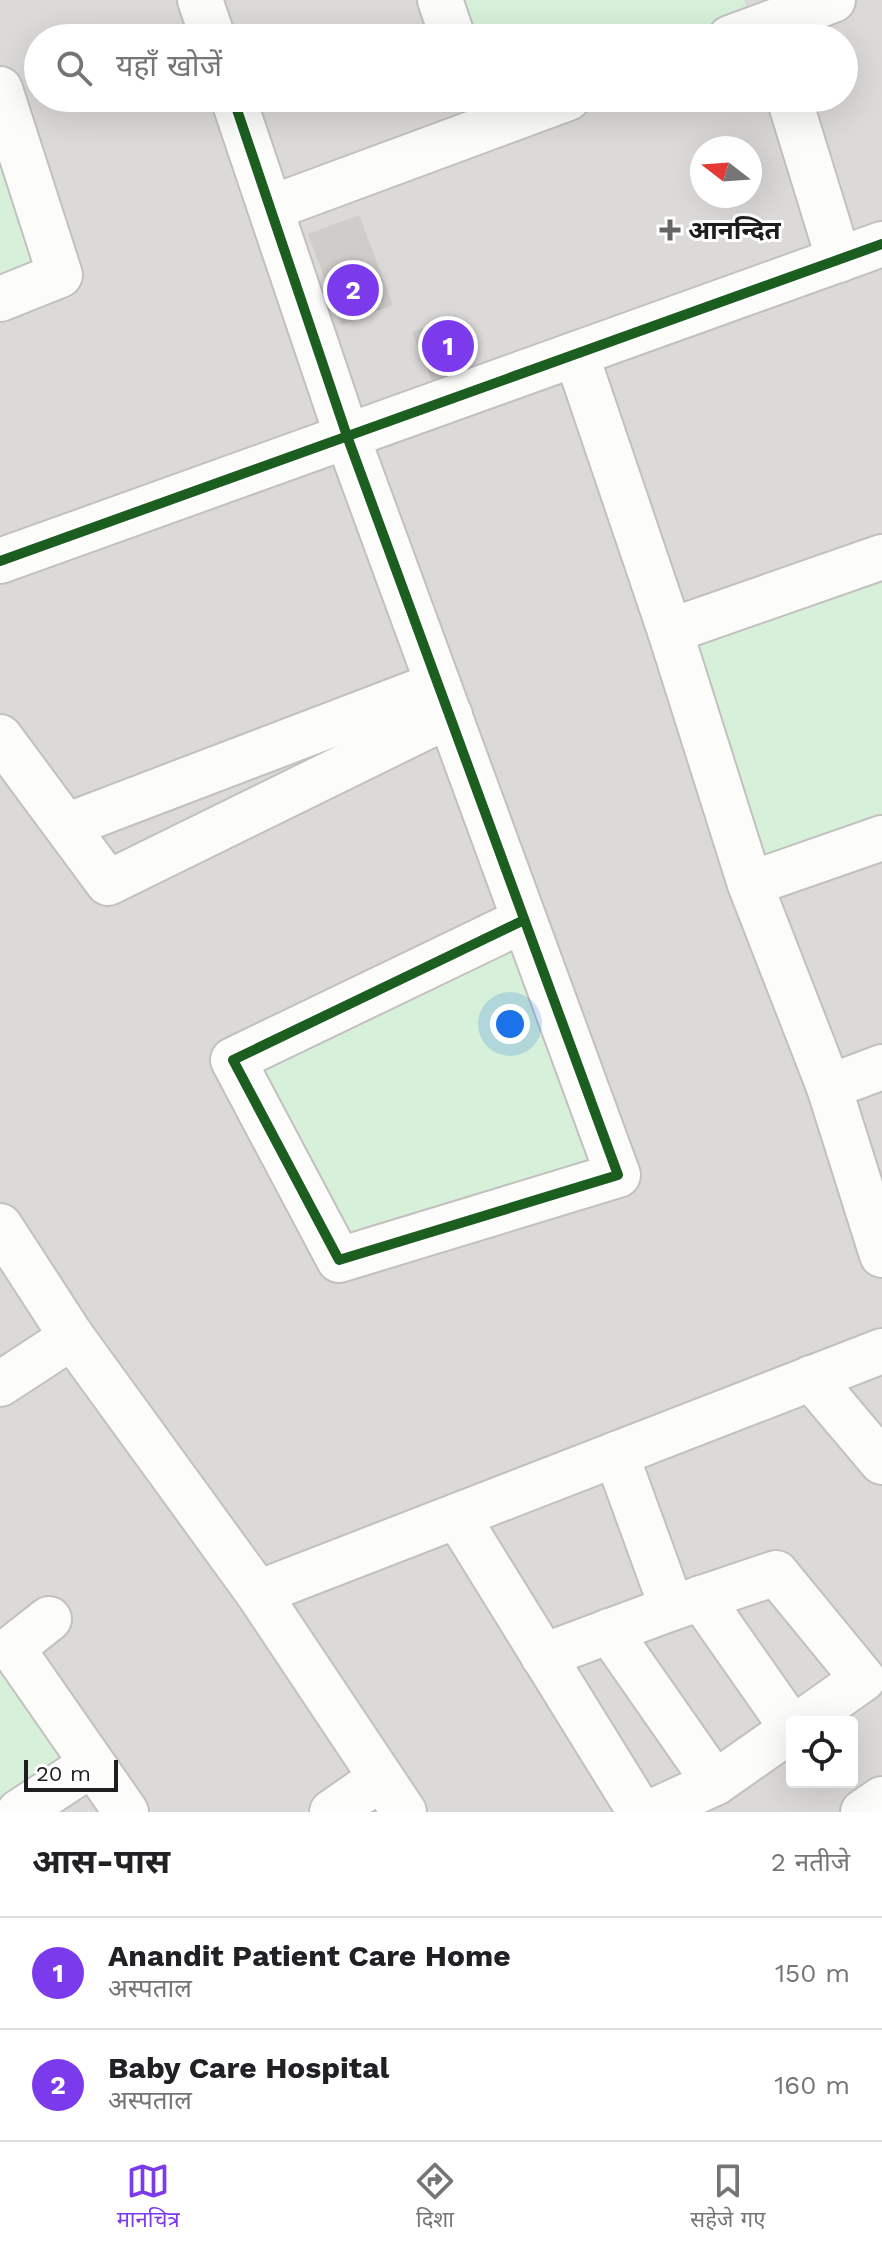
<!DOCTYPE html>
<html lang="hi">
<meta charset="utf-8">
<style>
:root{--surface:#fff;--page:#f2f2f2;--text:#202124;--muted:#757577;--line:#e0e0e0;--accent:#7c3aed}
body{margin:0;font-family:"Work Sans","Noto Sans Devanagari",sans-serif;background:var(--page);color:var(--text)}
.controls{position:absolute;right:24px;bottom:24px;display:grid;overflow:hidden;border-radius:8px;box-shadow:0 8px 32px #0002}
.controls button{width:72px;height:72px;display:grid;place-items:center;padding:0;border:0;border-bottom:2px solid var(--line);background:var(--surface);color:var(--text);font:40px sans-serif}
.compass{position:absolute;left:690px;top:136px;width:72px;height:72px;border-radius:50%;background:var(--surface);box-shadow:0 8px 32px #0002;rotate:287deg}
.scale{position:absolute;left:24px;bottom:20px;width:94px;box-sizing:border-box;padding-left:8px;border:4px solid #1e1e1e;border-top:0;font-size:22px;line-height:28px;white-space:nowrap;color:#1e1e1e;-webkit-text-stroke:6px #fff;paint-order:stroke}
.you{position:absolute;left:510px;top:1024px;width:28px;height:28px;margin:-20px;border:6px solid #fff;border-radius:50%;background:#1a73e8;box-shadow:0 0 0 12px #1a73e833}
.badge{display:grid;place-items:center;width:52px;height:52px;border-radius:50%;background:var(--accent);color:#fff;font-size:26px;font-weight:700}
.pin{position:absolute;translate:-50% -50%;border:4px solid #fff;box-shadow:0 2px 8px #0006}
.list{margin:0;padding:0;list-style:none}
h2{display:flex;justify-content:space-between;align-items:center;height:104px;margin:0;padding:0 32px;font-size:34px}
h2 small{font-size:26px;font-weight:400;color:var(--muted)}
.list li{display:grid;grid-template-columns:52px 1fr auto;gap:24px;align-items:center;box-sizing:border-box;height:112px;padding:0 32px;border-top:2px solid var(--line)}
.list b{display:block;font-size:30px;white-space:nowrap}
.list p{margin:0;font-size:26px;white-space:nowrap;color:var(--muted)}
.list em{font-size:26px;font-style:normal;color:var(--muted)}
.icon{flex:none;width:44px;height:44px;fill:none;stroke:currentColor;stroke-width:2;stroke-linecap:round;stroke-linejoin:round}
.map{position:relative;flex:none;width:882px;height:1812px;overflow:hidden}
.search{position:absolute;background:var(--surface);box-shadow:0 8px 32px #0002;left:24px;right:24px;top:24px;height:88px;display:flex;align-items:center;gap:20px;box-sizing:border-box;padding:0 28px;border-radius:44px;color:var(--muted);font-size:30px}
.sheet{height:328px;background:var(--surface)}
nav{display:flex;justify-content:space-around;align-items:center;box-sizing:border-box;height:112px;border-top:2px solid var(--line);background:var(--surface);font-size:22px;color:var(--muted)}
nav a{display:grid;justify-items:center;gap:4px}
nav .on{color:var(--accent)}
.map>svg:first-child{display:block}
.residential{fill:#dbdad8;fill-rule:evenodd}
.park{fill:#d7f0d9}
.building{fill:#cfccca}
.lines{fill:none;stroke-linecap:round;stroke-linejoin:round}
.minor-casing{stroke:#c2c1bf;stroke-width:48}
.minor{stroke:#fcfcfb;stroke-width:44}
.cycleway-casing{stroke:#fff;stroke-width:15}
.cycleway{stroke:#1b5e20;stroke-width:10}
.poi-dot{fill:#666564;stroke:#fff;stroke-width:3}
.labels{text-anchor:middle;stroke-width:6;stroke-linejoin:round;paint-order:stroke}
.poi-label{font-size:26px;font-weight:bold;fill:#1e1e1e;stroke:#fff;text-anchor:start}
</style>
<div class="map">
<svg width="882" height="1812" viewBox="0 0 882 1812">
<rect width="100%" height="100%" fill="#eceae7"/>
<path class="residential" d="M0 0H882V1812H0ZM38 38H844V98H38ZM702 148H750V196H702ZM792 1722H852V1782H792Z"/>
<g class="park">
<path d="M459 0H744L751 18 695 38H472Z"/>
<path d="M0 133 42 270 0 286Z"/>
<path d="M882 570V823L763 862 689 640Z"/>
<path d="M513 948 590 1167 344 1237 256 1066Z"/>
<path d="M6 1668 66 1759 0 1802V1672Z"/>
</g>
<g class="building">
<path d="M359 215 393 305 342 325 308 234Z"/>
<path d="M456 315 475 364 432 381 412 332Z"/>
</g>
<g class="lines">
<defs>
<g id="minor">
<path d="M200 0 213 38"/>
<path d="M440 0 453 38"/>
<path d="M730 38 833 0"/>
<path d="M0 89 60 275 0 299"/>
<path d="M233 98 347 436 618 1175 339 1260 233 1060 524 920"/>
<path d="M789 98 839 260"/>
<path d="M271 208 568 98"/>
<path d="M576 354 670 631"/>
<path d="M882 557 670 631 750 884 882 838"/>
<path d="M0 561 882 244"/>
<path d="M0 737 108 883 450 715"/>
<path d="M66 826 438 684"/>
<path d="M750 884 829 1087 882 1067"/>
<path d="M829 1087 882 1255"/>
<path d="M0 1226 72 1337 258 1593 404 1812"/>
<path d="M811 1378 882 1462"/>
<path d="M0 1384 72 1337"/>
<path d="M616 1454 672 1608 776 1573 863 1679 802 1722"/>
<path d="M457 1516 640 1812"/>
<path d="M258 1593 882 1351"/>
<path d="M701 1598 792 1728"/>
<path d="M49 1619 12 1648 126 1812"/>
<path d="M609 1631 715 1783"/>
<path d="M543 1656 672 1608"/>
<path d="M19 1812 92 1764"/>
<path d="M332 1812 381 1778"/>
<path d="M651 1812 715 1783 792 1729"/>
<path d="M863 1812 882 1799"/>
</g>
</defs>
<use href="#minor" class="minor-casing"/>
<use href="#minor" class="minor"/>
<defs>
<g id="cycleway">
<path d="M233 98 347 436 618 1175 339 1260 233 1060 524 920"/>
<path d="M0 561 882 244"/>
</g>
</defs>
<use href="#cycleway" class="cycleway-casing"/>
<use href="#cycleway" class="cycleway"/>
</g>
<path class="poi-dot" d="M666 218h8v8h8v8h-8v8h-8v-8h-8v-8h8z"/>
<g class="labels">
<g class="poi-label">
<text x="688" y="239">आनन्दित</text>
</g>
</g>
</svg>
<div class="controls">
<button><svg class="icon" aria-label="locate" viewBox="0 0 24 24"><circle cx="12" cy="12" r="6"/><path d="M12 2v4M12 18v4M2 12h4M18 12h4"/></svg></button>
</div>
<svg class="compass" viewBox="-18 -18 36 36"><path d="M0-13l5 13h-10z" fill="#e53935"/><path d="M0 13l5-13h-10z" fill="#757577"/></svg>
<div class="scale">20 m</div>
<div class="you"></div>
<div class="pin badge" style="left:448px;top:346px">1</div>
<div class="pin badge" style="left:353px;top:290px">2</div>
<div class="search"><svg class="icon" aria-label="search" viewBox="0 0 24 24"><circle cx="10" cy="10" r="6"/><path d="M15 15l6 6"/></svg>यहाँ खोजें</div>
</div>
<section class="sheet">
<h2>आस-पास<small>2 नतीजे</small></h2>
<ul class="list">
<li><span class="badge">1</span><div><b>Anandit Patient Care Home</b><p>अस्पताल</p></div><em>150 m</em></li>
<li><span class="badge">2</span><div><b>Baby Care Hospital</b><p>अस्पताल</p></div><em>160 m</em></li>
</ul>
</section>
<nav>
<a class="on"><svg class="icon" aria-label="map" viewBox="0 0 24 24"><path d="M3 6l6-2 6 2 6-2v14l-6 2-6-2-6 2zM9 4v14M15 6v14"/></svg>मानचित्र</a>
<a><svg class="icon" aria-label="directions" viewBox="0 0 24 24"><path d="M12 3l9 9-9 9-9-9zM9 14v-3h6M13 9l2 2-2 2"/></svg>दिशा</a>
<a><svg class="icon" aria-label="saved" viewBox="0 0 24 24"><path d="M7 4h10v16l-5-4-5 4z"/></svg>सहेजे गए</a>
</nav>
